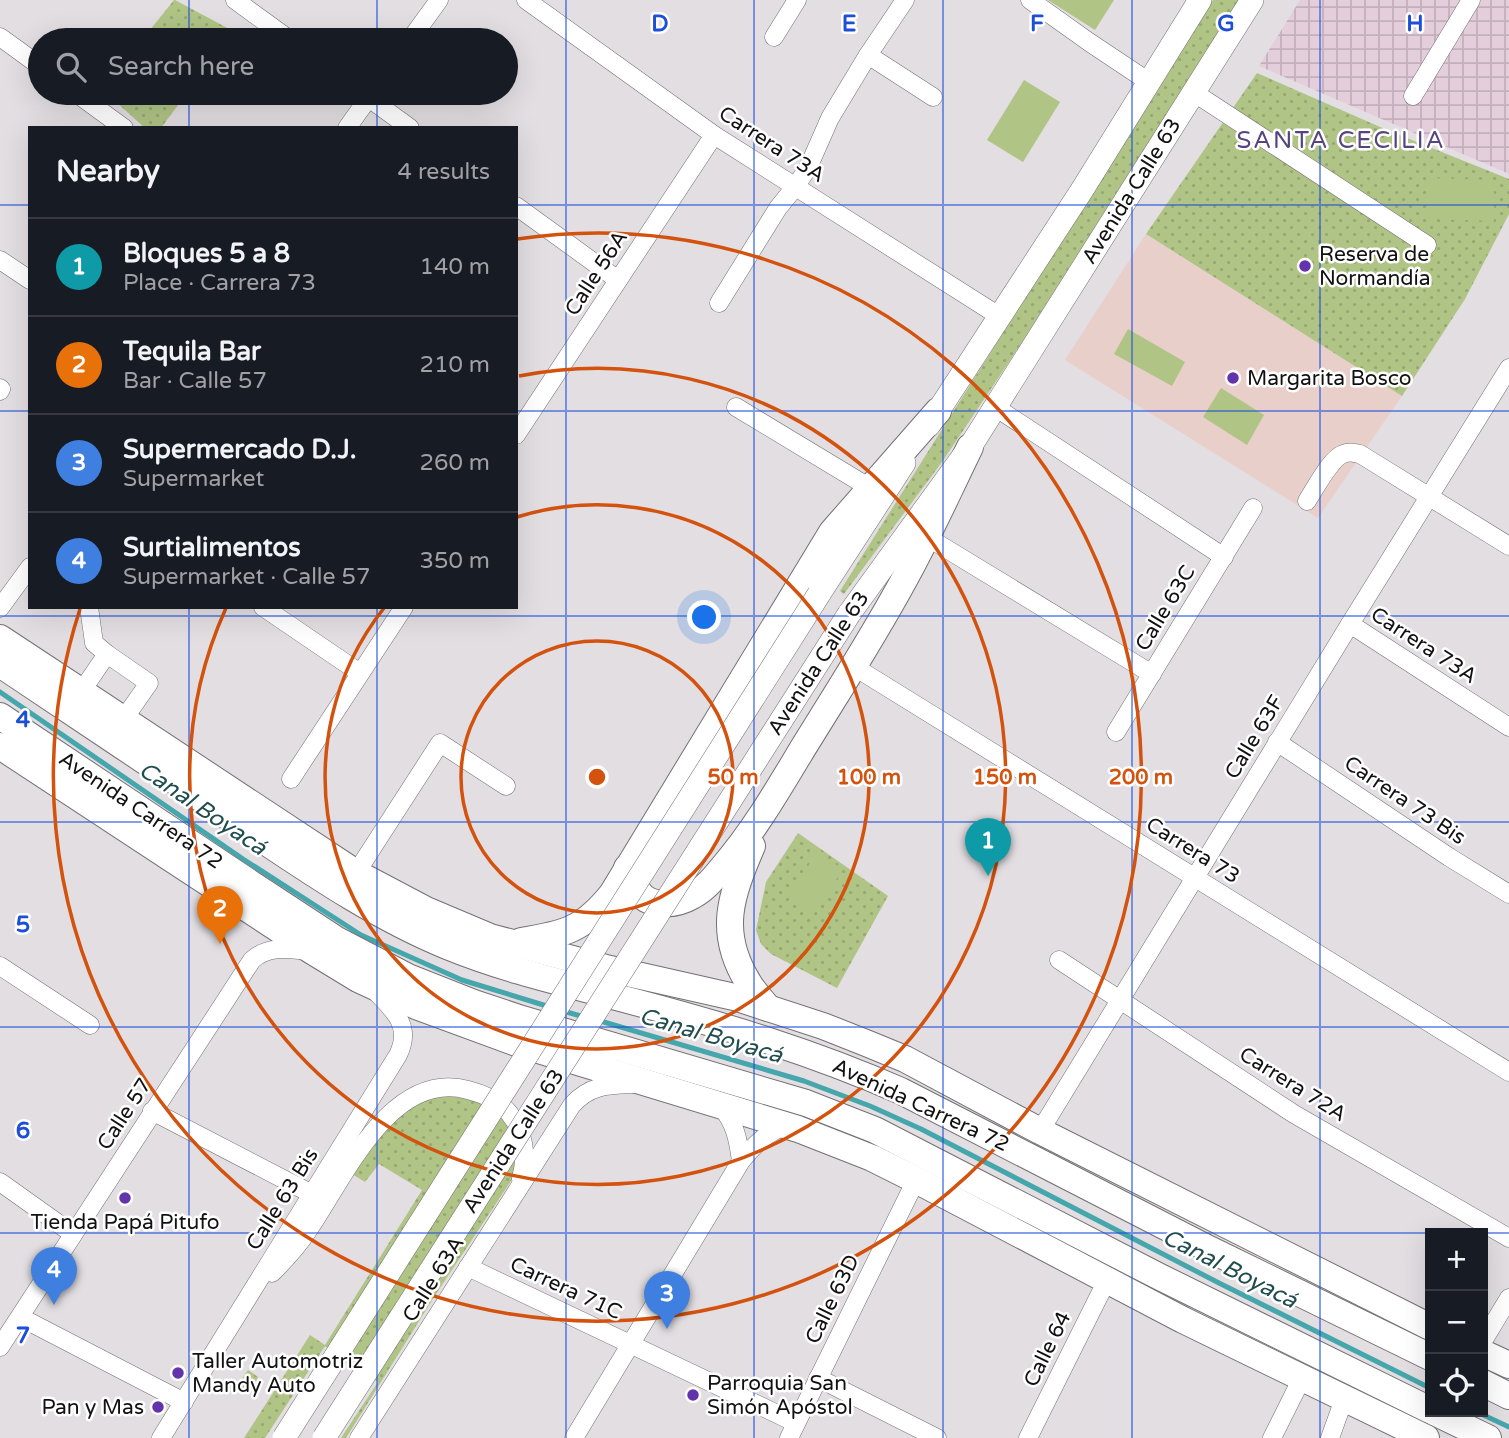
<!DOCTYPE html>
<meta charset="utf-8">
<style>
:root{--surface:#171b24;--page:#242831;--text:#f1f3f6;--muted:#9ea1a6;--line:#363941;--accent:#8c9099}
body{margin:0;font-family:"Varela Round",sans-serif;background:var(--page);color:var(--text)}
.controls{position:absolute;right:21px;bottom:21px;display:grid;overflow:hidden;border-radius:0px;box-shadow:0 7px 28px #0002}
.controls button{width:63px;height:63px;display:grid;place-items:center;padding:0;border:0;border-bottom:2px solid var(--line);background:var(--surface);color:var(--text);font:35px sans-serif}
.you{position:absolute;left:705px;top:618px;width:24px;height:24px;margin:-18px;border:5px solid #fff;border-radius:50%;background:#1a73e8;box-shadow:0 0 0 10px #1a73e833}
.badge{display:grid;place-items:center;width:46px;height:46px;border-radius:50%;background:var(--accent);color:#fff;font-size:23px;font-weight:700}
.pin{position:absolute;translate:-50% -58px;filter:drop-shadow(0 2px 4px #0008)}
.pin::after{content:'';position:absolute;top:37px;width:24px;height:21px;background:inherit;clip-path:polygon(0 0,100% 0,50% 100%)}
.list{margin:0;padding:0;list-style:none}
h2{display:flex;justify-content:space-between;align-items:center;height:91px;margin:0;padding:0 28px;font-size:30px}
h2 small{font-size:23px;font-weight:400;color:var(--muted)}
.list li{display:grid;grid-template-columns:46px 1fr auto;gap:21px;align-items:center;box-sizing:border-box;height:98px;padding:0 28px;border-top:2px solid var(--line)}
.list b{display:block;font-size:26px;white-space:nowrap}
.list p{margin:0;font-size:23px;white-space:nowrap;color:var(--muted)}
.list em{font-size:23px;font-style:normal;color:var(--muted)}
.icon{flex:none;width:38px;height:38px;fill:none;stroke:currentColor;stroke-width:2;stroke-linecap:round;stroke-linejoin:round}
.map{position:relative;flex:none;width:1509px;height:1438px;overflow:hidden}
.search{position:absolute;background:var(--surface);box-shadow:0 7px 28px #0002;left:28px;top:28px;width:490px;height:77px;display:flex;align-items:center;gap:18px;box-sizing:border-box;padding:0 24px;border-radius:38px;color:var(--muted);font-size:26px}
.panel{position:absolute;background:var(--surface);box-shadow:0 7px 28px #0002;left:28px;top:126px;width:490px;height:483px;border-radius:0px}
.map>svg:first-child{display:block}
.industrial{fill:url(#industrial-grid)}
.education{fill:#e9cfca}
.green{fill:url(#green-dots)}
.pitch{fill:#b0c486}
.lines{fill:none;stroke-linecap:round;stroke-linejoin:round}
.stream{stroke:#45a6ab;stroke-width:5}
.minor-casing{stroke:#747074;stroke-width:19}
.major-casing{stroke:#747074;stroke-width:24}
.highway-casing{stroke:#747074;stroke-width:28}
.minor{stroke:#fff;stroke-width:18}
.major{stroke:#fff;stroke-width:23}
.highway{stroke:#fff;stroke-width:26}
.major-bridge-casing{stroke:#747074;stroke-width:24;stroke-linecap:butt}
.major-bridge{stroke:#fff;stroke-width:23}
.grid{fill:none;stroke:#1d4ed8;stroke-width:2;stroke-opacity:0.55}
.ring{fill:none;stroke:#d3520d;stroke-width:3.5}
.poi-dot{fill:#6233ab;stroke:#fff;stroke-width:2.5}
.labels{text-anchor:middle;stroke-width:5;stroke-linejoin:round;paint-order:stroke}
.street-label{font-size:21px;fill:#121112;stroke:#fff}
.poi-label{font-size:21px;fill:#121112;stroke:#fff;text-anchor:start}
.water-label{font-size:23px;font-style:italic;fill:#214d4f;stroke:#fff}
.quarter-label{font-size:24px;letter-spacing:2px;fill:#564380;stroke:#fff}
.grid-label{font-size:23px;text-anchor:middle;font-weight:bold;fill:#1d4ed8;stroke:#fff;stroke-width:5;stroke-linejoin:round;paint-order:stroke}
.centre{fill:#d3520d;stroke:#fff;stroke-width:3.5}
.ring-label{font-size:21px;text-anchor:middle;font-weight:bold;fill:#d3520d;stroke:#fff;stroke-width:5;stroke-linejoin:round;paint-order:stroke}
</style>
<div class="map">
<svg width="1509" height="1438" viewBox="0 0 1509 1438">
<defs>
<pattern id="industrial-grid" width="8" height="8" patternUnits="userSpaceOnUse" patternTransform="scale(1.75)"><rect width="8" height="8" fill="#e5cedb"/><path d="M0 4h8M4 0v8" fill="none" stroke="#c3b0bb"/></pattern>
<pattern id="green-dots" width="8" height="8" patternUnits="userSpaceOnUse" patternTransform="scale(1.75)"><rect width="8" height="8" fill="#b0c486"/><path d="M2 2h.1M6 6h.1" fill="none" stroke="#96a773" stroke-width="1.8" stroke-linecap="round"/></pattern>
</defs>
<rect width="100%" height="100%" fill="#e2dee2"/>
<path class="industrial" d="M1300 0H1509V174L1259 66Z"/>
<path class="education" d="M1146 234 1402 396 1318 518 1065 360Z"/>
<g class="green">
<path d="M174 0H175L233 31 226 40H142Z"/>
<path d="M1213 0H1239L1011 359 942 462 844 594 840 591Z"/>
<path d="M1257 73 1387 130 1509 179V214L1465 299 1402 396 1146 234Z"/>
<path d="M106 93H187L161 128H145Z"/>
<path d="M798 833 888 896 837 988 771 954 761 944 756 930 766 882Z"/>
<path d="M448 1095 478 1101 502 1117 513 1135 516 1161 513 1178 436 1294 346 1438H341L378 1382 325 1346 265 1438H244L310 1335 325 1345 422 1190 379 1164 365 1182 352 1174C367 1152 399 1107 426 1098 433 1096 441 1096 448 1095Z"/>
<path d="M248 1370 258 1377 256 1381 252 1379 248 1385 251 1387 249 1390 246 1388 242 1394 235 1389Z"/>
</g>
<g class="pitch">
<path d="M1048 0H1114L1095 30Z"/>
<path d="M1024 80 1060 102 1023 162 987 140Z"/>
<path d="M1428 178 1494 180V221L1427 219Z"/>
<path d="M1128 329 1185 362 1172 386 1114 354Z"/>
<path d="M1221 388 1264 415 1247 445 1203 417Z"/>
<path d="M817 852 843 869 814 914 788 897Z"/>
</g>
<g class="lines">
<g class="stream">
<path d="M0 692 243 859 361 935 462 980 550 1007"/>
<path d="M563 1011 584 1017"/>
<path d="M597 1020 804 1081 870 1106 921 1129 1219 1283 1430 1388"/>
<path d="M1477 1412 1509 1427"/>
</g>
<defs>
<g id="minor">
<path d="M235 0 290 40"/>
<path d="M526 0 714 135 999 316"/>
<path d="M1030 0 1089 42 1149 82"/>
<path d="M0 37 40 66"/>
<path d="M774 37 797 0"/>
<path d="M410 40 439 0"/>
<path d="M868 55 933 97"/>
<path d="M1193 92 1427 245"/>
<path d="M76 93 124 128"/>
<path d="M362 93 410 128"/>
<path d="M1413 96 1471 0"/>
<path d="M347 128 372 93"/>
<path d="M516 206 618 280"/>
<path d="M0 260 30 280"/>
<path d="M719 303 778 208 795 187 808 168 830 118 868 55 905 0"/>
<path d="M0 388 1 389 0 391"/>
<path d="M736 407 880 494"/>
<path d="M995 407 1224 557"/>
<path d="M516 435 714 135"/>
<path d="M1307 501C1315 489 1330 459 1343 454 1349 451 1354 453 1360 454L1509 546"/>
<path d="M927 537 1152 674"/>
<path d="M89 607 94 643 107 654"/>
<path d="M263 607 360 673"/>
<path d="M0 608 30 567"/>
<path d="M1350 624 1509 727"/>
<path d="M853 666 1509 1072"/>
<path d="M81 692 107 654 149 683 123 720"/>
<path d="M1116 732 1253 508"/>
<path d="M1277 742 1449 857 1509 894"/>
<path d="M291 779 404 607"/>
<path d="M356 873 440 743 506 786"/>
<path d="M1059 960 1294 1114 1509 1238"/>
<path d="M0 966 90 1025"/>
<path d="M721 1106C735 1124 738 1138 741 1161"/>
<path d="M152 1111 312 1194"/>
<path d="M1040 1131 1350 624 1509 368"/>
<path d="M0 1182 73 1234"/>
<path d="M468 1267 796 1423"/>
<path d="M272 1273C285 1260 297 1247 307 1232 343 1181 390 1068 468 1090 484 1094 499 1101 509 1113 525 1132 527 1156 521 1179"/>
<path d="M20 1317 184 1402"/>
<path d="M1483 1341 1509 1298"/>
<path d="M0 1347 252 960C269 945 288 949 308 951"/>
<path d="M818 1378 937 1438"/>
<path d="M161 1438 398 1055C412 1027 395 1011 376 992"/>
<path d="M359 1438 572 1105C590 1085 608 1085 633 1084"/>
<path d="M574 1438 741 1161C756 1143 765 1134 787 1125"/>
<path d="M789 1438 916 1180"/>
<path d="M1028 1438 1107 1280"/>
<path d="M1272 1438 1302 1378"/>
<path d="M1330 1438 1344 1399"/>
</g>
<g id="major">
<path d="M929 425 1082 190 1200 0"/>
<path d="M819 594 904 463"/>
<path d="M849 614 970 447 1252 0"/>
</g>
<g id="highway">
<path d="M0 638 356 873 426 910 490 937 610 969 734 997 823 1026 866 1043 905 1059 1040 1131 1430 1327"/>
<path d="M0 664C81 718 161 772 242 826 308 870 374 916 447 946 508 971 572 985 635 1002 726 1026 815 1053 901 1091L1207 1248 1430 1357"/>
<path d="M0 716 250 883 337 940 408 977 474 1003 522 1019 806 1103 875 1130 1160 1277 1430 1410"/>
<path d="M0 746 312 951 358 979 416 1006 519 1044 798 1129 872 1158 916 1180 1183 1320 1426 1438"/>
<path d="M752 846C731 895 717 932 748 982 753 991 761 999 768 1008"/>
<path d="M627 868C631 877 635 889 642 896 655 908 678 904 692 896 705 889 714 878 723 867 753 832 776 793 800 753 835 696 872 639 904 580 928 537 948 492 970 447"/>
<path d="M521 941C565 934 583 930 612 894L832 532 938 411"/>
<path d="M1483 1353 1509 1365"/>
<path d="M1483 1383 1509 1396"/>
<path d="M1434 1412 1488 1438"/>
</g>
</defs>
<use href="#minor" class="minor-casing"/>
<use href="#major" class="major-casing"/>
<use href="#highway" class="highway-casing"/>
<use href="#minor" class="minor"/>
<use href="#major" class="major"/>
<use href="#highway" class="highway"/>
<defs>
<g id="major-bridge">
<path d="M284 1438 819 594"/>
<path d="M324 1438 849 614"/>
</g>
</defs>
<use href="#major-bridge" class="major-bridge-casing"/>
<use href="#major-bridge" class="major-bridge"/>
</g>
<path class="grid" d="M189 0V40M377 0V40M566 0V1438M754 0V1438M943 0V1438M1132 0V1438M1320 0V1438M189 93V128M377 93V128M0 205H30M516 205H1509M0 411H30M516 411H1509M189 607V1438M377 607V1438M0 616H1509M0 822H1509M0 1027H1509M0 1233H1509"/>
<g class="ring">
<circle cx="597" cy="777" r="136"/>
<path d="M517 517A272 272 0 1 1 384 608"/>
<path d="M519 376A408 408 0 1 1 226 608"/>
<path d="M517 239A544 544 0 1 1 80 609"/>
</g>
<g class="poi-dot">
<circle cx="1305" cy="266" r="7"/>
<circle cx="1233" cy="378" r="7"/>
<circle cx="125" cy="1198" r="7"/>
<circle cx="178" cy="1373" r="7"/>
<circle cx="693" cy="1395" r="7"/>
<circle cx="158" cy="1407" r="7"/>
</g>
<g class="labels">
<g class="street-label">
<text transform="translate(772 144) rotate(33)" y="7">Carrera 73A</text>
<text transform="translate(1131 191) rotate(-58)" y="7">Avenida Calle 63</text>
<text transform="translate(596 273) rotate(-57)" y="7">Calle 56A</text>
<text transform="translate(1165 608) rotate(-59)" y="7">Calle 63C</text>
<text transform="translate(1424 645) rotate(33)" y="7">Carrera 73A</text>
<text transform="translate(818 663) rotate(-57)" y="7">Avenida Calle 63</text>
<text transform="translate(1254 737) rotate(-59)" y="7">Calle 63F</text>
<text transform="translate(1405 800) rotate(34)" y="7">Carrera 73 Bis</text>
<text transform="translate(141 810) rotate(34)" y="7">Avenida Carrera 72</text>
<text transform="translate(1193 850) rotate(32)" y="7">Carrera 73</text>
<text transform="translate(1293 1084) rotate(32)" y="7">Carrera 72A</text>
<text transform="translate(921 1105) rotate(25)" y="7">Avenida Carrera 72</text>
<text transform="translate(124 1114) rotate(-57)" y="7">Calle 57</text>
<text transform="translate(513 1141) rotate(-57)" y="7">Avenida Calle 63</text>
<text transform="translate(282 1199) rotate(-58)" y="7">Calle 63 Bis</text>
<text transform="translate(433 1279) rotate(-58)" y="7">Calle 63A</text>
<text transform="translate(566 1288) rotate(25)" y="7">Carrera 71C</text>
<text transform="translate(832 1299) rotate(-64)" y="7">Calle 63D</text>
<text transform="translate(1047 1349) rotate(-64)" y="7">Calle 64</text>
</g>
<g class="poi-label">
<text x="1319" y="261">Reserva de<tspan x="1319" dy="24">Normandía</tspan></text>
<text x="1247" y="385">Margarita Bosco</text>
<text x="125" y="1229" text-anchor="middle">Tienda Papá Pitufo</text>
<text x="192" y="1368">Taller Automotriz<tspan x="192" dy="24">Mandy Auto</tspan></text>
<text x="707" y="1390">Parroquia San<tspan x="707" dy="24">Simón Apóstol</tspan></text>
<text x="144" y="1414" text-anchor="end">Pan y Mas</text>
</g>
<g class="water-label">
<text transform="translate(203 808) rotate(34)" y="8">Canal Boyacá</text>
<text transform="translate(711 1035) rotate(16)" y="8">Canal Boyacá</text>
<text transform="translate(1230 1268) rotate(27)" y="8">Canal Boyacá</text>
</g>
<g class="quarter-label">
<text x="1341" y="148">SANTA CECILIA</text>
</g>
</g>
<g class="grid-label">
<text x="660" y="31">D</text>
<text x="849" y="31">E</text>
<text x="1037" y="31">F</text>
<text x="1226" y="31">G</text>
<text x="1415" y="31">H</text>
<text x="23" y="727">4</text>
<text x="23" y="932">5</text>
<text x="23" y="1138">6</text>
<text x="23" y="1343">7</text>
</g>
<circle cx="597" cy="777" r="10" class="centre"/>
<g class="ring-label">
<text x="733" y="784">50 m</text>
<text x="869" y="784">100 m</text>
<text x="1005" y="784">150 m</text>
<text x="1141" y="784">200 m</text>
</g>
</svg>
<div class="controls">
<button>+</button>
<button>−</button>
<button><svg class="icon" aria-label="locate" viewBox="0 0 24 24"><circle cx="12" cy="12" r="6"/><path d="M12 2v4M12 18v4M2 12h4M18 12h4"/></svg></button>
</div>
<div class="you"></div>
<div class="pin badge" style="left:988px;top:876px;background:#0f9aa8">1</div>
<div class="pin badge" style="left:220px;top:944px;background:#e8710a">2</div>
<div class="pin badge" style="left:667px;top:1329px;background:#3f7fe0">3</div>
<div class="pin badge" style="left:54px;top:1305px;background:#3f7fe0">4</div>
<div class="search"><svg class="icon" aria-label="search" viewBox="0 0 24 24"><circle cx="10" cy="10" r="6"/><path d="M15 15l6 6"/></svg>Search here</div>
<section class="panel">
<h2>Nearby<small>4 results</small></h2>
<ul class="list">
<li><span class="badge" style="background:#0f9aa8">1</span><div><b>Bloques 5 a 8</b><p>Place · Carrera 73</p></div><em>140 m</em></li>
<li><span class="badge" style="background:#e8710a">2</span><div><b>Tequila Bar</b><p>Bar · Calle 57</p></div><em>210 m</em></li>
<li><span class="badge" style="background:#3f7fe0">3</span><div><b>Supermercado D.J.</b><p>Supermarket</p></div><em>260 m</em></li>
<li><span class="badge" style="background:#3f7fe0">4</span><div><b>Surtialimentos</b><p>Supermarket · Calle 57</p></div><em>350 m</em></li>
</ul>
</section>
</div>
